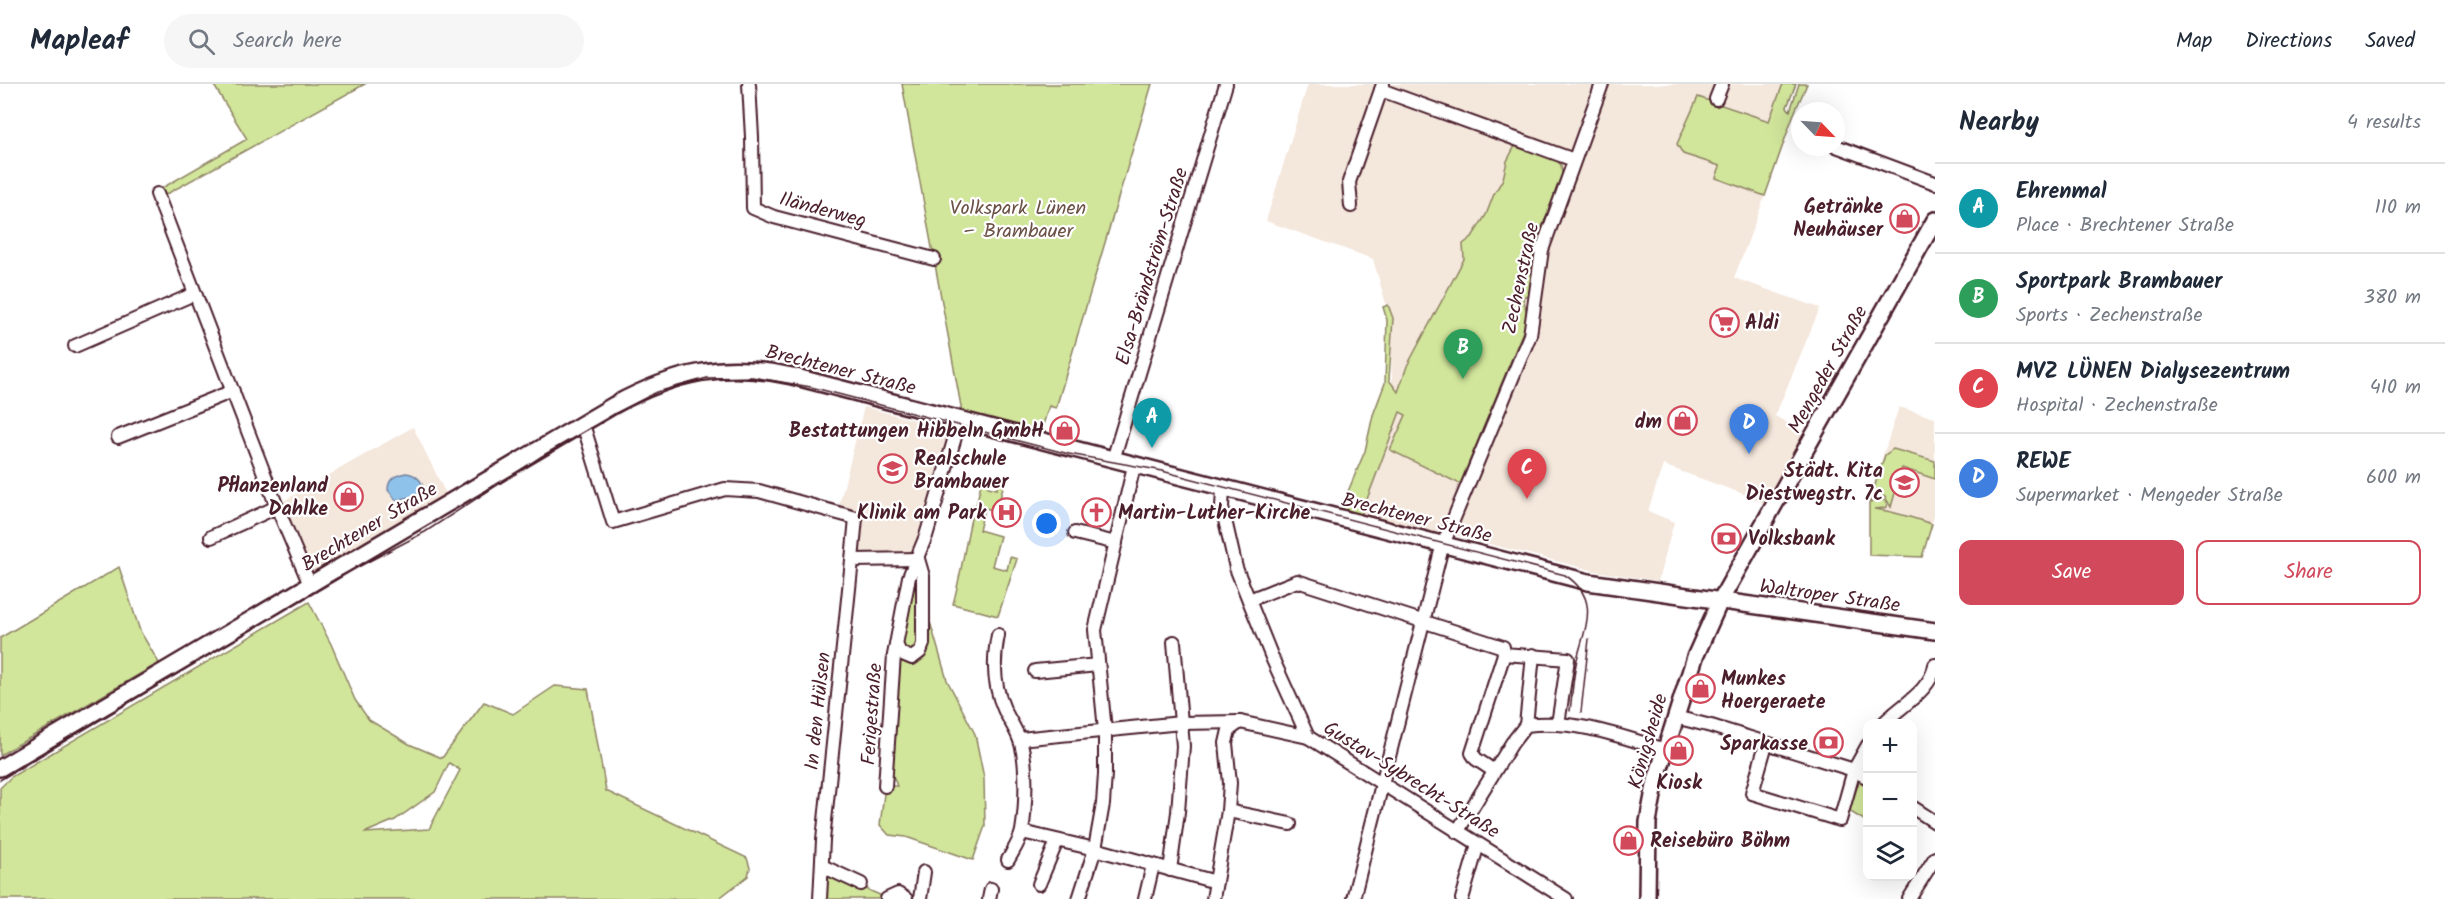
<!DOCTYPE html>
<meta charset="utf-8">
<style>
:root{--surface:#fff;--page:#f6f6f7;--text:#1f2937;--muted:#747a83;--line:#e0e1e3;--accent:#d1495b}
body{margin:0;font-family:Kalam,sans-serif;background:var(--page);color:var(--text)}
.controls{position:absolute;right:18px;bottom:18px;display:grid;overflow:hidden;border-radius:12px;box-shadow:0 6px 24px #0002}
.controls button{width:54px;height:54px;display:grid;place-items:center;padding:0;border:0;border-bottom:2px solid var(--line);background:var(--surface);color:var(--text);font:30px sans-serif}
.compass{position:absolute;left:1791px;top:18px;width:54px;height:54px;border-radius:50%;background:var(--surface);box-shadow:0 6px 24px #0002;rotate:115deg}
.you{position:absolute;left:1047px;top:440px;width:21px;height:21px;margin:-15px;border:4px solid #fff;border-radius:50%;background:#1a73e8;box-shadow:0 0 0 9px #1a73e833}
.badge{display:grid;place-items:center;width:39px;height:39px;border-radius:50%;background:var(--accent);color:#fff;font-size:20px;font-weight:700}
.pin{position:absolute;translate:-50% -50px;filter:drop-shadow(0 2px 3px #0008)}
.pin::after{content:'';position:absolute;top:32px;width:21px;height:18px;background:inherit;clip-path:polygon(0 0,100% 0,50% 100%)}
.list{margin:0;padding:0;list-style:none}
h2{display:flex;justify-content:space-between;align-items:center;height:78px;margin:0;padding:0 24px;font-size:26px}
h2 small{font-size:20px;font-weight:400;color:var(--muted)}
.list li{display:grid;grid-template-columns:39px 1fr auto;gap:18px;align-items:center;box-sizing:border-box;height:90px;padding:0 24px;border-top:2px solid var(--line)}
.list b{display:block;font-size:22px;white-space:nowrap}
.list p{margin:0;font-size:20px;white-space:nowrap;color:var(--muted)}
.list em{font-size:20px;font-style:normal;color:var(--muted)}
.actions{display:flex;gap:12px;padding:18px 24px}
.actions a{flex:1;padding:14px 0;border:2px solid var(--accent);border-radius:12px;text-align:center;font-size:21px;color:var(--accent)}
.actions .main{background:var(--accent);color:#fff}
.icon{flex:none;width:33px;height:33px;fill:none;stroke:currentColor;stroke-width:2;stroke-linecap:round;stroke-linejoin:round}
.map{position:relative;flex:none;width:1935px;height:815px;overflow:hidden}
header{display:flex;align-items:center;gap:36px;box-sizing:border-box;height:84px;padding:0 30px;background:var(--surface);border-bottom:2px solid var(--line)}
header strong{font-size:28px}
nav{display:flex;gap:33px;margin-inline-start:auto;font-size:21px}
.search{width:420px;height:54px;background:var(--page);display:flex;align-items:center;gap:15px;box-sizing:border-box;padding:0 21px;border-radius:33px;color:var(--muted);font-size:22px}
main{display:flex}
aside{flex:1;background:var(--surface)}
.map>svg:first-child{display:block}
.built{fill:#f4e7dc}
.green{fill:#d1e69b;stroke:#8e8263;stroke-width:1.5;fill-rule:evenodd}
.water{fill:#8ec2eb;stroke:#73819e;stroke-width:1.5}
.lines{fill:none;stroke-linecap:round;stroke-linejoin:round}
.minor-casing{stroke:#4a1f2b;stroke-width:16}
.major-casing{stroke:#4a1f2b;stroke-width:20}
.minor{stroke:#fff;stroke-width:12}
.major{stroke:#fff;stroke-width:15}
.tram{stroke:#4a1f2b;stroke-width:1.5}
.labels{text-anchor:middle;stroke-width:4.5;stroke-linejoin:round;paint-order:stroke}
.poi-label{font-size:20px;font-weight:bold;fill:#4a1f2b;stroke:#fff;text-anchor:end}
.park-label{font-size:20px;fill:#6c5147;stroke:#fff}
.street-label{font-size:20px;fill:#4a1f2b;stroke:#fff}
</style>
<header>
<strong>Mapleaf</strong>
<div class="search"><svg class="icon" aria-label="search" viewBox="0 0 24 24"><circle cx="10" cy="10" r="6"/><path d="M15 15l6 6"/></svg>Search here</div>
<nav><a>Map</a><a>Directions</a><a>Saved</a></nav>
</header>
<main>
<div class="map">
<svg width="1935" height="815" viewBox="0 0 1935 815">
<rect width="100%" height="100%" fill="#fff"/>
<filter id="ink" filterUnits="userSpaceOnUse"><feTurbulence type="fractalNoise" baseFrequency=".0167" numOctaves="2"/><feDisplacementMap in="SourceGraphic" scale="12" xChannelSelector="R" yChannelSelector="G"/><feConvolveMatrix kernelMatrix="1 2 1 2 8 2 1 2 1" color-interpolation-filters="sRGB"/></filter>
<g filter="url(#ink)">
<g class="built">
<path d="M1308 0H1783L1769 37 1709 15 1684 70 1720 82 1717 95 1765 112 1734 194 1820 224 1775 332 1806 349 1765 420 1749 412 1663 381 1648 427 1674 438 1658 497 1595 487 1462 453 1346 430 1392 307 1391 237 1373 175 1266 137Z"/>
<path d="M864 323 949 345 914 465 911 469 865 470 860 467 857 461 860 431 838 425Z"/>
<path d="M1899 323 1935 334V429L1922 473 1869 471V414Z"/>
<path d="M413 343 448 414 312 492 280 419Z"/>
</g>
<g class="green">
<path d="M213 0H365L165 111 162 104 247 55Z"/>
<path d="M902 0H1152L1056 324 1049 322 1041 347 962 328Z"/>
<path d="M1783 0H1796L1787 23 1790 27 1799 0H1807L1793 32 1765 112 1716 94 1720 82 1683 70 1677 60 1698 13 1769 37Z"/>
<path d="M1516 60 1557 77 1561 81 1562 90 1537 157 1530 210 1523 213 1528 235 1460 400 1390 366 1406 331 1400 328 1361 431 1341 424 1365 367 1373 331 1385 299 1387 236 1383 223 1388 221 1393 234 1389 296 1398 308 1407 282 1464 175 1463 160 1472 153 1486 131 1494 110 1503 95 1507 77Z"/>
<path d="M1893 365 1935 377V395L1902 384 1891 423 1885 413 1872 410 1885 371Z"/>
<path d="M982 395 989 397 988 403 997 405 998 400 993 398 994 396 1004 399 997 427 985 424 979 446 1000 452 992 482 1007 486 1010 473 1017 475 998 532 953 520C961 490 965 461 972 430L971 429 973 421 976 422Z"/>
<path d="M1869 414 1871 419 1876 414 1886 417 1887 421 1885 424 1874 425C1893 427 1913 434 1932 440L1922 473 1869 471Z"/>
<path d="M119 483 140 547 159 579 0 671V554Z"/>
<path d="M917 493 947 596 975 650 984 694 985 742 973 776 906 753 889 751 880 741 885 702H897L889 681 897 570Z"/>
<path d="M309 518 331 560 355 616 369 636 409 660 442 674 484 618 513 630 555 602 588 605 606 707 747 774 750 784 748 792 718 815H0V704L11 693ZM449 679 460 686 429 745 364 749 395 736 435 708Z"/>
<path d="M1860 694 1867 699V738L1849 727Z"/>
<path d="M828 788 882 812V815H826Z"/>
</g>
<path class="water" d="M406 389C418 390 424 399 424 410L396 416 388 406C388 394 396 391 406 389Z"/>
<g class="lines">
<defs>
<g id="minor">
<path d="M749 0 752 53 753 124 774 133 934 175"/>
<path d="M1383 0 1381 6 1574 76"/>
<path d="M1716 15 1722 0"/>
<path d="M1836 62 1935 99"/>
<path d="M157 110 277 423 310 501"/>
<path d="M1351 122 1349 98 1381 6"/>
<path d="M75 262 194 210"/>
<path d="M583 340 613 438 725 405 759 407 856 434 852 476"/>
<path d="M118 353 233 307"/>
<path d="M1113 376 1226 0"/>
<path d="M1223 405 1222 423 1236 484 1273 576 1308 653 1566 815"/>
<path d="M1075 449 1116 459"/>
<path d="M211 453 277 423"/>
<path d="M1249 516 1297 497 1503 563 1504 570 1568 575 1558 640"/>
<path d="M998 551C993 576 993 601 1004 625 1008 634 1015 644 1019 654 1028 675 1026 723 1022 747 1020 757 1013 767 1008 776"/>
<path d="M896 560 900 569 912 574 920 568 923 560V492L918 475"/>
<path d="M1035 587 1098 581"/>
<path d="M1675 633 1711 642 1854 686 1868 694"/>
<path d="M1883 640C1900 622 1931 607 1935 581"/>
<path d="M1526 641 1533 571"/>
<path d="M1020 655 1181 639 1240 638 1308 653"/>
<path d="M1766 660 1752 709 1840 736 1854 686 1868 661"/>
<path d="M1494 687 1476 675 1472 669 1504 570"/>
<path d="M885 702 894 571 909 493 926 452 960 336"/>
<path d="M1912 723 1935 738"/>
<path d="M1228 727 1290 740"/>
<path d="M1022 748 1095 765 1216 798"/>
<path d="M1457 748 1512 659 1526 641C1575 635 1620 652 1665 666"/>
<path d="M822 782 861 800"/>
<path d="M1170 786 1178 728 1183 662 1174 558"/>
<path d="M1039 800 1057 757"/>
<path d="M820 815 823 756 852 476 918 475"/>
<path d="M887 815 898 810 906 815"/>
<path d="M920 815 924 788"/>
<path d="M989 815 991 805"/>
<path d="M1079 815 1095 765 1103 720 1105 690V646L1095 546 1134 382"/>
<path d="M1145 815 1153 781"/>
<path d="M1213 815 1228 727 1230 699 1226 659 1229 646 1240 638"/>
<path d="M1353 815 1442 463 1530 251 1542 166 1602 0"/>
<path d="M1462 815 1478 760"/>
<path d="M1909 815 1935 774"/>
</g>
<g id="major">
<path d="M0 684 614 321C675 288 724 277 792 292L1588 498 1935 547"/>
<path d="M1647 815 1648 738 1656 696 1695 573 1720 517 1935 136"/>
</g>
</defs>
<use href="#minor" class="minor-casing"/>
<use href="#major" class="major-casing"/>
<use href="#minor" class="minor"/>
<use href="#major" class="major"/>
<g class="tram">
<path d="M1581 628 1589 555"/>
<path d="M0 696 337 494 425 448 542 372 616 329 657 308 707 294 752 293 811 303 1069 370 1158 386 1565 491C1603 516 1583 546 1576 580 1573 596 1572 611 1570 627"/>
</g>
</g>
</g>
<defs>
<symbol id="shop-ring" viewBox="-11 -11 22 22"><circle r="9.5" fill="#fff" stroke="#d1495b" stroke-width="1.5"/><path d="M-5-2.5h2.3a2.7 3.5 0 0 1 5.4 0H5L5.5 6h-11ZM-1.5-2.5h3a1.5 2.3 0 0 0-3 0Z" fill="#d1495b"/></symbol>
<symbol id="supermarket-ring" viewBox="-11 -11 22 22"><circle r="9.5" fill="#fff" stroke="#d1495b" stroke-width="1.5"/><path d="M-6-5.5h2.5l.6 2H6L4.5 2H-2.5L-4.4-4H-6ZM-1.5 3.2a1.3 1.3 0 1 0 .1 0ZM3 3.2a1.3 1.3 0 1 0 .1 0Z" fill="#d1495b"/></symbol>
<symbol id="school-ring" viewBox="-11 -11 22 22"><circle r="9.5" fill="#fff" stroke="#d1495b" stroke-width="1.5"/><path d="M0-5L7-2L0 1L-7-2ZM-4 1L0 2.5L4 1V4Q0 6-4 4Z" fill="#d1495b"/></symbol>
<symbol id="hospital-ring" viewBox="-11 -11 22 22"><circle r="9.5" fill="#fff" stroke="#d1495b" stroke-width="1.5"/><path d="M-5-5h3v3.5h4V-5h3V5h-3V1.5h-4V5h-3Z" fill="#d1495b"/></symbol>
<symbol id="church-ring" viewBox="-11 -11 22 22"><circle r="9.5" fill="#fff" stroke="#d1495b" stroke-width="1.5"/><path d="M-1.2-6h2.4v3.5h3.3v2.4h-3.3V6h-2.4V-.1h-3.3v-2.4h3.3Z" fill="#d1495b"/></symbol>
<symbol id="bank-ring" viewBox="-11 -11 22 22"><circle r="9.5" fill="#fff" stroke="#d1495b" stroke-width="1.5"/><path d="M-6-4H6V4H-6ZM0-2.3a2.3 2.3 0 1 0 0 4.6a2.3 2.3 0 1 0 0-4.6Z" fill="#d1495b"/></symbol>
</defs>
<g fill-rule="evenodd">
<use href="#shop-ring" x="1888" y="118" width="33" height="33"/>
<use href="#supermarket-ring" x="1708" y="222" width="33" height="33"/>
<use href="#shop-ring" x="1666" y="320" width="33" height="33"/>
<use href="#shop-ring" x="1048" y="330" width="33" height="33"/>
<use href="#school-ring" x="876" y="368" width="33" height="33"/>
<use href="#school-ring" x="1888" y="382" width="33" height="33"/>
<use href="#shop-ring" x="332" y="396" width="33" height="33"/>
<use href="#hospital-ring" x="990" y="412" width="33" height="33"/>
<use href="#church-ring" x="1080" y="412" width="33" height="33"/>
<use href="#bank-ring" x="1710" y="438" width="33" height="33"/>
<use href="#shop-ring" x="1684" y="588" width="33" height="33"/>
<use href="#bank-ring" x="1812" y="642" width="33" height="33"/>
<use href="#shop-ring" x="1662" y="650" width="33" height="33"/>
<use href="#shop-ring" x="1612" y="740" width="33" height="33"/>
</g>
<g class="labels">
<g class="poi-label">
<text x="1883" y="129">Getränke<tspan x="1883" dy="23">Neuhäuser</tspan></text>
<text x="1745" y="245" text-anchor="start">Aldi</text>
<text x="1662" y="344">dm</text>
<text x="1044" y="353">Bestattungen Hibbeln GmbH</text>
<text x="914" y="381" text-anchor="start">Realschule<tspan x="914" dy="23">Brambauer</tspan></text>
<text x="1883" y="393">Städt. Kita<tspan x="1883" dy="23">Diestwegstr. 7c</tspan></text>
<text x="328" y="408">Pflanzenland<tspan x="328" dy="23">Dahlke</tspan></text>
<text x="986" y="435">Klinik am Park</text>
<text x="1118" y="435" text-anchor="start">Martin-Luther-Kirche</text>
<text x="1748" y="461" text-anchor="start">Volksbank</text>
<text x="1721" y="601" text-anchor="start">Munkes<tspan x="1721" dy="23">Hoergeraete</tspan></text>
<text x="1808" y="666">Sparkasse</text>
<text x="1679" y="705" text-anchor="middle">Kiosk</text>
<text x="1650" y="763" text-anchor="start">Reisebüro Böhm</text>
</g>
<g class="park-label">
<text x="1018" y="130">Volkspark Lünen<tspan x="1018" dy="23">– Brambauer</tspan></text>
</g>
<g class="street-label">
<text transform="translate(823 125) rotate(15)" y="7">Iländerweg</text>
<text transform="translate(1151 182) rotate(-73)" y="7">Elsa-Brändström-Straße</text>
<text transform="translate(1520 194) rotate(-78)" y="7">Zechenstraße</text>
<text transform="translate(841 285) rotate(14)" y="7">Brechtener Straße</text>
<text transform="translate(1827 285) rotate(-61)" y="7">Mengeder Straße</text>
<text transform="translate(1417 433) rotate(14)" y="7">Brechtener Straße</text>
<text transform="translate(369 442) rotate(-31)" y="7">Brechtener Straße</text>
<text transform="translate(1830 511) rotate(8)" y="7">Waltroper Straße</text>
<text transform="translate(817 627) rotate(-84)" y="7">In den Hülsen</text>
<text transform="translate(871 630) rotate(-86)" y="7">Ferigestraße</text>
<text transform="translate(1647 657) rotate(-74)" y="7">Königsheide</text>
<text transform="translate(1412 695) rotate(32)" y="7">Gustav-Sybrecht-Straße</text>
</g>
</g>
</svg>
<div class="controls">
<button>+</button>
<button>−</button>
<button><svg class="icon" aria-label="layers" viewBox="0 0 24 24"><path d="M12 4l9 5-9 5-9-5zM3 14l9 5 9-5"/></svg></button>
</div>
<svg class="compass" viewBox="-18 -18 36 36"><path d="M0-13l5 13h-10z" fill="#e53935"/><path d="M0 13l5-13h-10z" fill="#747a83"/></svg>
<div class="you"></div>
<div class="pin badge" style="left:1152px;top:364px;background:#0f9aa8">A</div>
<div class="pin badge" style="left:1463px;top:295px;background:#2e9e5b">B</div>
<div class="pin badge" style="left:1527px;top:415px;background:#e0444e">C</div>
<div class="pin badge" style="left:1749px;top:370px;background:#3f7fe0">D</div>
</div>
<aside>
<h2>Nearby<small>4 results</small></h2>
<ul class="list">
<li><span class="badge" style="background:#0f9aa8">A</span><div><b>Ehrenmal</b><p>Place · Brechtener Straße</p></div><em>110 m</em></li>
<li><span class="badge" style="background:#2e9e5b">B</span><div><b>Sportpark Brambauer</b><p>Sports · Zechenstraße</p></div><em>380 m</em></li>
<li><span class="badge" style="background:#e0444e">C</span><div><b>MVZ LÜNEN Dialysezentrum</b><p>Hospital · Zechenstraße</p></div><em>410 m</em></li>
<li><span class="badge" style="background:#3f7fe0">D</span><div><b>REWE</b><p>Supermarket · Mengeder Straße</p></div><em>600 m</em></li>
</ul>
<div class="actions"><a class="main">Save</a><a>Share</a></div>
</aside>
</main>
